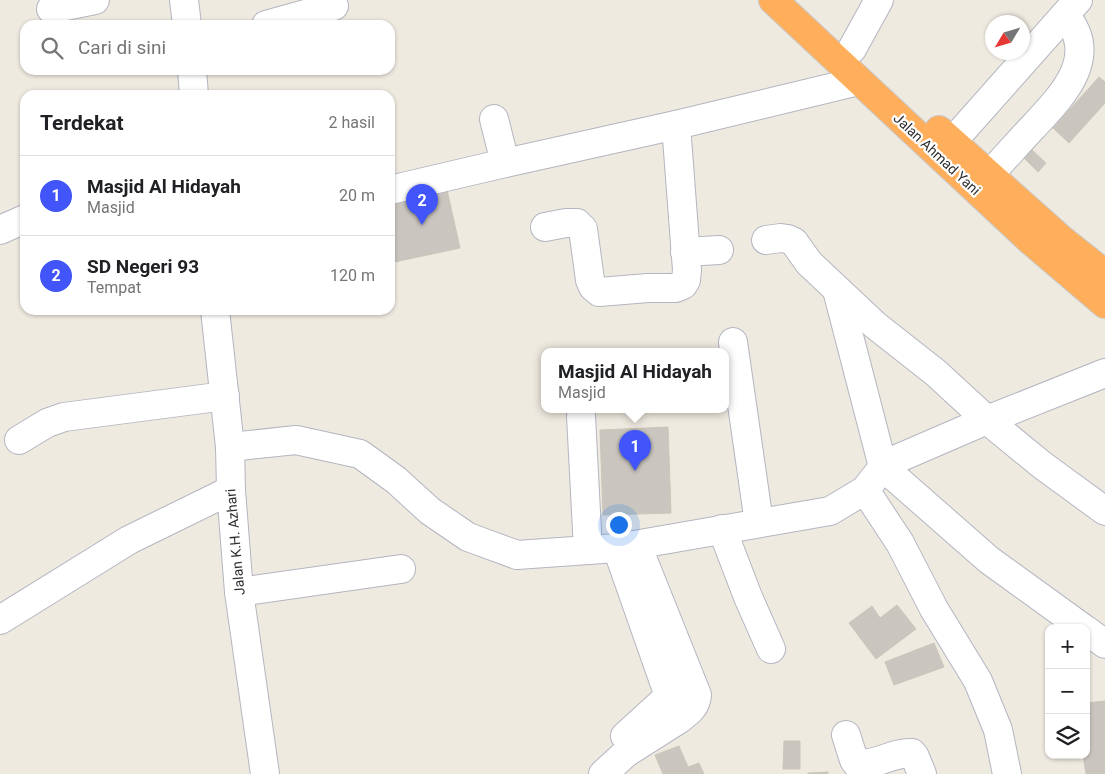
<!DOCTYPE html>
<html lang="id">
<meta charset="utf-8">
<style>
:root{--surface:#fff;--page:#f6f6f6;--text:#202124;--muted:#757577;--line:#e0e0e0;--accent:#4155fb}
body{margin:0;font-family:Roboto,sans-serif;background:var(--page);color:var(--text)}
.controls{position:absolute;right:15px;bottom:15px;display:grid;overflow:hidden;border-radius:10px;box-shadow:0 1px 4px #0004}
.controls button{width:45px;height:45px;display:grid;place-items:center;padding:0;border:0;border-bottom:1px solid var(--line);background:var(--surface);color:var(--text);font:25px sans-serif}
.compass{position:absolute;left:985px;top:15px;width:45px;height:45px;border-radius:50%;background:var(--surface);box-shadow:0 1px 4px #0004;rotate:232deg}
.you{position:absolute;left:618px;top:524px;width:18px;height:18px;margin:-12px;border:4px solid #fff;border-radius:50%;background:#1a73e8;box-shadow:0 0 0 8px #1a73e833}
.badge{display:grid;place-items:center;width:32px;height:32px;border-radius:50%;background:var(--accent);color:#fff;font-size:16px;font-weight:700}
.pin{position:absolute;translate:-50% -41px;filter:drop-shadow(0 1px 2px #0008)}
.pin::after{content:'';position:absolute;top:26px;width:18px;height:15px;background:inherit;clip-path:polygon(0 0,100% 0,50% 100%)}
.popup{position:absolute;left:541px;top:348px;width:188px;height:65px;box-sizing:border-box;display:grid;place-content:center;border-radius:10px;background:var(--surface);filter:drop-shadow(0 1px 4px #0005);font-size:16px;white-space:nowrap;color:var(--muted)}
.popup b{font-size:19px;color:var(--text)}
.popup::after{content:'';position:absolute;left:50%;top:100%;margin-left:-10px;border:10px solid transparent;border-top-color:var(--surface)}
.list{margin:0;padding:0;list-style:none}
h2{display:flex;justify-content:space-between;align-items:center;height:65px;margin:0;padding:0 20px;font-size:21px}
h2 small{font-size:16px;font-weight:400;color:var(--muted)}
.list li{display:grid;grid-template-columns:32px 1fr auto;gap:15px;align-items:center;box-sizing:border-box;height:80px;padding:0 20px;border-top:1px solid var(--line)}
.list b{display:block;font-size:19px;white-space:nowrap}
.list p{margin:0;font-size:16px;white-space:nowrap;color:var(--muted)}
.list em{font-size:16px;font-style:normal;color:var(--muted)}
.icon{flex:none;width:28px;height:28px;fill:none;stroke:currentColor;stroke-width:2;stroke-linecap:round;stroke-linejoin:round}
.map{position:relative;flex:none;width:1105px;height:774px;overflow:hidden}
.search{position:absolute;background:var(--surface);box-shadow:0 1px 4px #0004;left:20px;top:20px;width:375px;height:55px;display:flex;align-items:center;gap:12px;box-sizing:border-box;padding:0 18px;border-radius:15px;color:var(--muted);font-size:19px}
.panel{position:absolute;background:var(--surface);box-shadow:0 1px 4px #0004;left:20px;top:90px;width:375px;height:225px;border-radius:15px}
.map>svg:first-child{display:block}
.building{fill:#cac6bf;stroke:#cac6b9}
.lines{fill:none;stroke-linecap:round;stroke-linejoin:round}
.minor-casing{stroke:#b3b5c1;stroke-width:30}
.highway-casing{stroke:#c8c8c8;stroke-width:30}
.minor{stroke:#fff;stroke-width:28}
.highway{stroke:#ffaf5b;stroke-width:28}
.labels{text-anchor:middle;stroke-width:4.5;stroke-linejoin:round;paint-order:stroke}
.street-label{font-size:14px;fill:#2d2d2d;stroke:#fff}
</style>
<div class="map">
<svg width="1105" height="774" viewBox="0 0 1105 774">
<rect width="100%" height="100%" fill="#efeae0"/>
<g class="building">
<path d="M1099 77 1105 82V103L1069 143 1053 128Z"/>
<path d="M1031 149 1046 163 1038 172 1023 157Z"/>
<path d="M447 190 460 248 390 263V203Z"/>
<path d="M668 427 671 513 603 515 600 430Z"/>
<path d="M897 605 916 629 876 659 849 623 872 606 880 618Z"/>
<path d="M934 643 944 667 894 685 885 662Z"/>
<path d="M1105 701V774H1086L1083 755H1086V703Z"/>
<path d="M784 741H800V769H783Z"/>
<path d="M679 746 688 767 699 763 704 774H663L655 755Z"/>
<path d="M828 772V774H808V773Z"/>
</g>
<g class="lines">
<defs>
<g id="minor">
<path d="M184 0 187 25"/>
<path d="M51 9 95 0"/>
<path d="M266 25 334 6"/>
<path d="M852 49 879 0"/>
<path d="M192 70 194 95"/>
<path d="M494 119 505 163 676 125 859 81"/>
<path d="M952 142 1078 0"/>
<path d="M989 175C1004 159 1018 143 1033 127 1062 96 1101 57 1065 15"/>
<path d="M390 190 505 163"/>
<path d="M545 227 566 223H577L583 229 590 280 593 287 599 292 648 288H676L683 285 686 280 687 270 676 125"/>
<path d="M0 230 25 219"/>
<path d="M766 240 781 238 788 239 794 242 809 263 875 325 936 373 987 420 1042 465 1105 511"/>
<path d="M685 252 719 250"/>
<path d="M837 290 883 467 989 560 1083 628"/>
<path d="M215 310 230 447 231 490 239 592 265 774"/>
<path d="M733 342 759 523"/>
<path d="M581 416 588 550"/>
<path d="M19 440 47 423 64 417 225 396"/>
<path d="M230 447 296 440 360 454 396 480 430 511 468 537 517 555 617 548 830 511 865 490 883 467 892 461 987 420 1105 373"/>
<path d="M865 490 900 543 934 609 978 681 998 730 1007 774"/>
<path d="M722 529 748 597 771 649"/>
<path d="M637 545 697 695C696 708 687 713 678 720"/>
<path d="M617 548 669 696 625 736"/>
<path d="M239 592 401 569"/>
<path d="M0 620 129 540 231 490"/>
<path d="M1086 630 1105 644"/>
<path d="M846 735 854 760 857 764C876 766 893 752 912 753L915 757 922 774"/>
<path d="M603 774 626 753 678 720 672 704"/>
</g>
<g id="highway">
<path d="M773 0 1031 241 1105 304"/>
<path d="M939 130 1061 239 1105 274"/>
</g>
</defs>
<use href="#minor" class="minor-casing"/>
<use href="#highway" class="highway-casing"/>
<use href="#minor" class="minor"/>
<use href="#highway" class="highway"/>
</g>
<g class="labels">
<g class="street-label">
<text transform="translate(937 154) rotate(43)" y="5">Jalan Ahmad Yani</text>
<text transform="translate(235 542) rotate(-95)" y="5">Jalan K.H. Azhari</text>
</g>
</g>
</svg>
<div class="controls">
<button>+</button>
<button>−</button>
<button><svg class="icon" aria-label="layers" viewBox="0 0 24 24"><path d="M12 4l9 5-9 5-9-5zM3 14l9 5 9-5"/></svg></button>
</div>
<svg class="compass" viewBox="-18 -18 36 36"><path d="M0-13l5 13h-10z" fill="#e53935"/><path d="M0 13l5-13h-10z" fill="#757577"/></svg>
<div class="you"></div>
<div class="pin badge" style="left:635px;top:471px">1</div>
<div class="popup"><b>Masjid Al Hidayah</b>Masjid</div>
<div class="pin badge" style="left:422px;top:225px">2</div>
<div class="search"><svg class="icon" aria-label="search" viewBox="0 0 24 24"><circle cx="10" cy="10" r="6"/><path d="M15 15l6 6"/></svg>Cari di sini</div>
<section class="panel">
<h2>Terdekat<small>2 hasil</small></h2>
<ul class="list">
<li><span class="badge">1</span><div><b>Masjid Al Hidayah</b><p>Masjid</p></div><em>20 m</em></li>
<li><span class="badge">2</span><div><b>SD Negeri 93</b><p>Tempat</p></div><em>120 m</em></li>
</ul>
</section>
</div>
